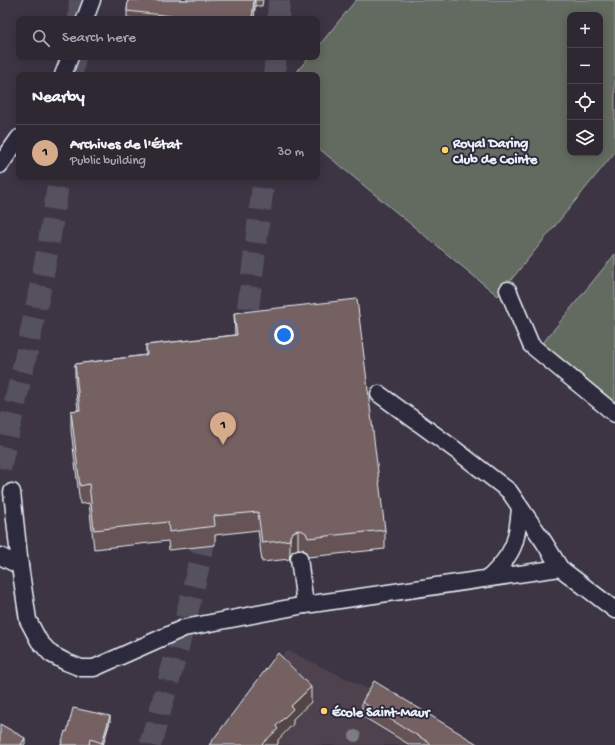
<!DOCTYPE html>
<meta charset="utf-8">
<style>
:root{--surface:#2e2833;--page:#36303b;--text:#f1f3f6;--muted:#a7a6ac;--line:#49444e;--accent:#d6ab8b}
body{margin:0;font-family:"Gochi Hand",sans-serif;background:var(--page);color:var(--text)}
.controls{position:absolute;right:12px;top:12px;display:grid;overflow:hidden;border-radius:8px;box-shadow:0 2px 10px #0003}
.controls button{width:36px;height:36px;display:grid;place-items:center;padding:0;border:0;border-bottom:1px solid var(--line);background:var(--surface);color:var(--text);font:20px sans-serif}
.you{position:absolute;left:284px;top:335px;width:14px;height:14px;margin:-10px;border:3px solid #fff;border-radius:50%;background:#1a73e8;box-shadow:0 0 0 6px #1a73e833}
.badge{display:grid;place-items:center;width:26px;height:26px;border-radius:50%;background:var(--accent);color:#111;font-size:13px;font-weight:700}
.pin{position:absolute;translate:-50% -33px;filter:drop-shadow(0 1px 2px #0008)}
.pin::after{content:'';position:absolute;top:21px;width:14px;height:12px;background:inherit;clip-path:polygon(0 0,100% 0,50% 100%)}
.list{margin:0;padding:0;list-style:none}
h2{display:flex;justify-content:space-between;align-items:center;height:52px;margin:0;padding:0 16px;font-size:17px}
h2 small{font-size:13px;font-weight:400;color:var(--muted)}
.list li{display:grid;grid-template-columns:26px 1fr auto;gap:12px;align-items:center;box-sizing:border-box;height:56px;padding:0 16px;border-top:1px solid var(--line)}
.list b{display:block;font-size:15px;white-space:nowrap}
.list p{margin:0;font-size:13px;white-space:nowrap;color:var(--muted)}
.list em{font-size:13px;font-style:normal;color:var(--muted)}
.icon{flex:none;width:22px;height:22px;fill:none;stroke:currentColor;stroke-width:2;stroke-linecap:round;stroke-linejoin:round}
.map{position:relative;flex:none;width:615px;height:745px;overflow:hidden}
.search{position:absolute;background:var(--surface);box-shadow:0 2px 10px #0003;left:16px;top:16px;width:304px;height:44px;display:flex;align-items:center;gap:10px;box-sizing:border-box;padding:0 14px;border-radius:8px;color:var(--muted);font-size:15px}
.panel{position:absolute;background:var(--surface);box-shadow:0 2px 10px #0003;left:16px;top:72px;width:304px;height:108px;border-radius:8px}
.map>svg:first-child{display:block}
.built{fill:#4e424d}
.green{fill:#646b5f;stroke:#a6aeac;fill-rule:evenodd}
.lines{fill:none;stroke-linecap:round;stroke-linejoin:round}
.motorway-tunnel{stroke:#57515f;stroke-width:22;stroke-dasharray:22 11;stroke-linecap:butt}
.service-casing{stroke:#e8f1f8;stroke-width:19}
.service{stroke:#2f2a3d;stroke-width:16}
.tree{fill:#7b7b81}
.wall{fill:#655354;stroke:#e8f1f8}
.shaded-wall{fill:#524445;stroke:#e8f1f8}
.building{fill:#756162;stroke:#e8f1f8}
.poi-dot{fill:#ffd166;stroke:#2f2a3d;stroke-width:1.5}
.labels{text-anchor:middle;stroke-width:4;stroke-linejoin:round;paint-order:stroke}
.poi-label{font-size:14px;font-weight:bold;fill:#e8f1f8;stroke:#2f2a3d;text-anchor:start}
</style>
<div class="map">
<svg width="615" height="745" viewBox="0 0 615 745">
<rect width="100%" height="100%" fill="#3d3544"/>
<filter id="ink" filterUnits="userSpaceOnUse"><feTurbulence type="fractalNoise" baseFrequency=".025" numOctaves="2"/><feDisplacementMap in="SourceGraphic" scale="8" xChannelSelector="R" yChannelSelector="G"/><feConvolveMatrix kernelMatrix="1 2 1 2 8 2 1 2 1" color-interpolation-filters="sRGB"/></filter>
<g filter="url(#ink)">
<path class="built" d="M289 651 370 690 463 745H216L282 655Z"/>
<g class="green">
<path d="M356 0H615V152L498 296 317 147V75H294L309 57H317V48ZM570 15H600V153H570Z"/>
<path d="M615 254V404L542 344Z"/>
</g>
<g class="lines">
<g class="motorway-tunnel">
<path d="M79 19 80 0"/>
<path d="M278 19 279 0"/>
<path d="M72 75 75 57"/>
<path d="M274 75 276 57"/>
<path d="M244 341 264 177"/>
<path d="M0 468C22 372 46 275 59 177"/>
<path d="M150 745C172 670 194 594 209 518"/>
</g>
<defs>
<g id="service">
<path d="M85 19 92 0"/>
<path d="M63 75 70 57"/>
<path d="M0 165 19 138"/>
<path d="M508 290 531 345 615 414"/>
<path d="M379 394 457 451 509 491 544 542 560 568 615 610"/>
<path d="M12 492 20 566"/>
<path d="M0 556 20 566 28 620 39 641 51 654 66 662 81 668H94L184 628 305 605 560 568"/>
<path d="M299 558 305 605"/>
<path d="M489 578C514 553 517 543 520 508"/>
</g>
</defs>
<use href="#service" class="service-casing"/>
<use href="#service" class="service"/>
</g>
<circle class="tree" cx="355" cy="736" r="6"/>
<g class="wall">
<path d="M128 0H263L262 6H255L254 19H127V11Z"/>
<path d="M234 313 385 530V549L308 557 306 552 303 549H298L293 551 290 555V559L262 562 258 530 215 535V545L169 550 168 541 94 549 89 503 80 504 71 430V411L78 410 75 382V364L146 355V345L235 335Z"/>
<path d="M362 702 479 745H410L362 716Z"/>
<path d="M110 721 103 745H61L67 732Z"/>
</g>
<g class="shaded-wall">
<path d="M254 0H255V6L254 19H252Z"/>
<path d="M298 530V549L293 551 290 555V559V536L293 532Z"/>
<path d="M311 687V702L293 719V724L278 740V744L277 745H261L291 706Z"/>
<path d="M110 716V721L103 745H102V743Z"/>
<path d="M25 738V745H21Z"/>
</g>
<g class="building">
<path d="M128 0H254L252 19H199L127 11Z"/>
<path d="M357 299 385 530 308 538 306 533 303 531 298 530 293 532 290 536V540L262 543 258 512 214 516 215 526 169 532 168 522 94 530 89 484 80 486 71 411 80 410 75 364 147 355 146 345 237 335 234 313Z"/>
<path d="M278 653 311 687 291 706 293 709 276 726 278 729 261 745H209Z"/>
<path d="M374 681 479 745H432L428 742 362 702Z"/>
<path d="M73 708 110 716 102 743 90 739 89 745H61L65 731 67 732Z"/>
<path d="M0 724 25 738 21 745H0Z"/>
</g>
</g>
<g class="poi-dot">
<circle cx="445" cy="150" r="4"/>
<circle cx="324" cy="711" r="4"/>
</g>
<g class="labels">
<g class="poi-label">
<text x="453" y="147">Royal Daring<tspan x="453" dy="16">Club de Cointe</tspan></text>
<text x="332" y="716">École Saint-Maur</text>
</g>
</g>
</svg>
<div class="controls">
<button>+</button>
<button>−</button>
<button><svg class="icon" aria-label="locate" viewBox="0 0 24 24"><circle cx="12" cy="12" r="6"/><path d="M12 2v4M12 18v4M2 12h4M18 12h4"/></svg></button>
<button><svg class="icon" aria-label="layers" viewBox="0 0 24 24"><path d="M12 4l9 5-9 5-9-5zM3 14l9 5 9-5"/></svg></button>
</div>
<div class="you"></div>
<div class="pin badge" style="left:223px;top:445px">1</div>
<div class="search"><svg class="icon" aria-label="search" viewBox="0 0 24 24"><circle cx="10" cy="10" r="6"/><path d="M15 15l6 6"/></svg>Search here</div>
<section class="panel">
<h2>Nearby<small></small></h2>
<ul class="list">
<li><span class="badge">1</span><div><b>Archives de l'État</b><p>Public building</p></div><em>30 m</em></li>
</ul>
</section>
</div>
